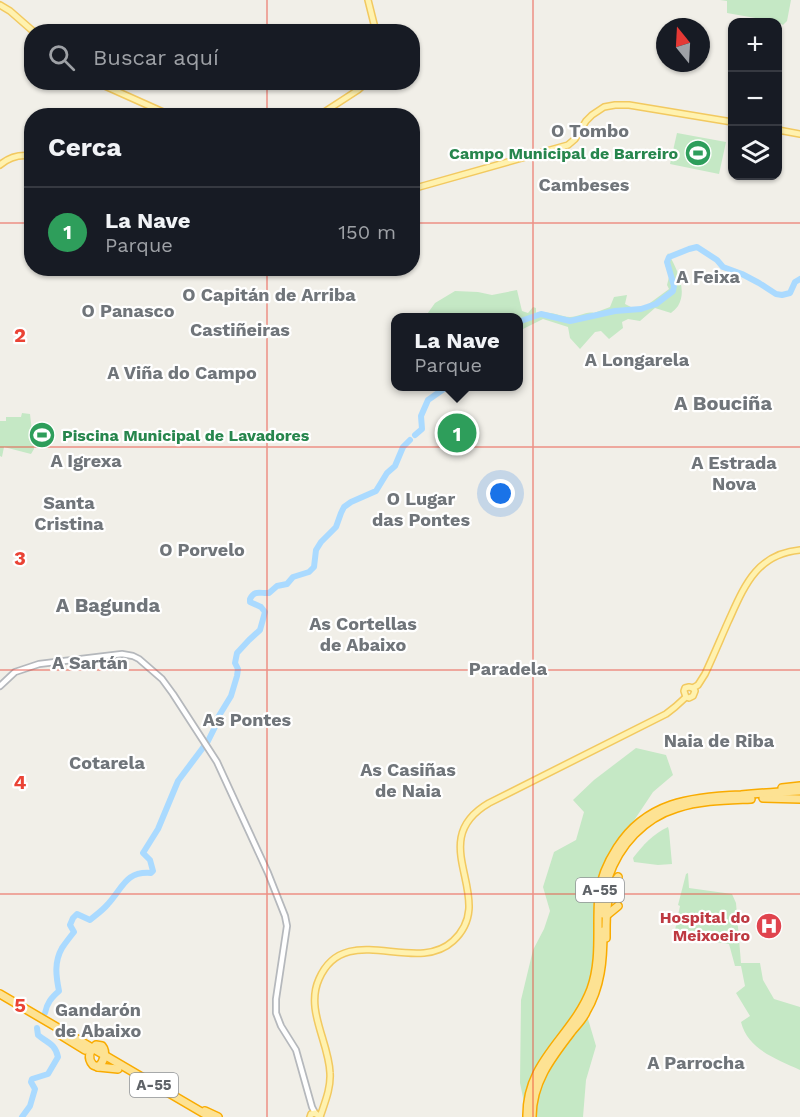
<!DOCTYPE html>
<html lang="es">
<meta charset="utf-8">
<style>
:root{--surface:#171b24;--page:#20242c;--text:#f1f3f6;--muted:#9ea1a6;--line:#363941;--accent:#ea4335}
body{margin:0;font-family:"Work Sans",sans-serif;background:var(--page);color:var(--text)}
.controls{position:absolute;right:18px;top:18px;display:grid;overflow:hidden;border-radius:12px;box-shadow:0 2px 4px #0004}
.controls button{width:54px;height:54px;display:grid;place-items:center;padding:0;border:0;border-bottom:2px solid var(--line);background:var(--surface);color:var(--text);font:30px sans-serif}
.compass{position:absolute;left:656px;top:18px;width:54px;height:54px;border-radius:50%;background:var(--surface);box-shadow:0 2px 4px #0004;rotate:342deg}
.you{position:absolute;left:501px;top:494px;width:21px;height:21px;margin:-15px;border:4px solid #fff;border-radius:50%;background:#1a73e8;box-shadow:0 0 0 9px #1a73e833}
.badge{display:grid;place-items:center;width:39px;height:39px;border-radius:50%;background:var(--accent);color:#fff;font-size:20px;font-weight:700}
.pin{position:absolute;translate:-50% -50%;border:3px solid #fff;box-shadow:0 2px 6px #0006}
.popup{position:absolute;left:391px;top:313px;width:132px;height:78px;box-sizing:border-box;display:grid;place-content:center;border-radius:12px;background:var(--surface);filter:drop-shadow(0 2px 4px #0005);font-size:20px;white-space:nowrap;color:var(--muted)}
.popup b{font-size:22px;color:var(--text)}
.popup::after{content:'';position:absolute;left:50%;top:100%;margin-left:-12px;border:12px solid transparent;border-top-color:var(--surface)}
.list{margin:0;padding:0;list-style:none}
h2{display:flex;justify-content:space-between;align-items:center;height:78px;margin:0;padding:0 24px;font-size:26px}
h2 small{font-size:20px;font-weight:400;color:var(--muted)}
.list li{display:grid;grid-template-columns:39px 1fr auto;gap:18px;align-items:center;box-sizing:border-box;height:90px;padding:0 24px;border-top:2px solid var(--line)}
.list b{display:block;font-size:22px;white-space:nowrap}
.list p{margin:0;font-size:20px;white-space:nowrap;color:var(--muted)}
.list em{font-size:20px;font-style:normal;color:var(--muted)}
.icon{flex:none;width:33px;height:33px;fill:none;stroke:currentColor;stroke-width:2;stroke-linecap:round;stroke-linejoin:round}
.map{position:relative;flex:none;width:800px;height:1117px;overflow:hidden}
.search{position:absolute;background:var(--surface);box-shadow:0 2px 4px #0004;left:24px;top:24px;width:396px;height:66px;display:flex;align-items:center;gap:15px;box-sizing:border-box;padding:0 21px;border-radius:24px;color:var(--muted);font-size:22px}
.panel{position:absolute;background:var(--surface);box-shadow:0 2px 4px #0004;left:24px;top:108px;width:396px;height:168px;border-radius:24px}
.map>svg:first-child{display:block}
.green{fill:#c5e8c5}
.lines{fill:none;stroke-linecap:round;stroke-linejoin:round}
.river{stroke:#aadaff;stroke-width:6}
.minor-casing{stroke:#b5b8bc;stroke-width:8}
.major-casing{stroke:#f2c960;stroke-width:8}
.highway-casing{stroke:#f9ab00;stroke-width:10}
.minor{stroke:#fff;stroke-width:4.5}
.major{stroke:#fff2af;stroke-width:5}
.highway{stroke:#fde293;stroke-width:7}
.grid{fill:none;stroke:#ea4335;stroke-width:1.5;stroke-opacity:0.55}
.labels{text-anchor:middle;stroke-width:4.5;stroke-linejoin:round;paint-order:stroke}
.shield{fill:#fff;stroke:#8f9295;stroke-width:1.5}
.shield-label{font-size:15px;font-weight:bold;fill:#5f6368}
.leisure-label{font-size:16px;font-weight:bold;fill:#27864d;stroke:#fff;text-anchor:end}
.health-label{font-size:16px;font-weight:bold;fill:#be3a42;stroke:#fff;text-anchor:end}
.neighbourhood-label{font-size:18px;font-weight:bold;fill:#70757a;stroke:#fff}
.quarter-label{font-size:20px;font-weight:bold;fill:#70757a;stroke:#fff}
.grid-label{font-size:20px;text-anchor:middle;font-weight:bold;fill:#ea4335;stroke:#fff;stroke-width:4.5;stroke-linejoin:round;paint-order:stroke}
</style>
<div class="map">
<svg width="800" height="1117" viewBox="0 0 800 1117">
<rect width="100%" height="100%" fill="#f1efe8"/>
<g class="green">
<path d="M720 0H791L787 21 783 25 778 22 727 13V1Z"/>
<path d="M677 133 726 142 719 174 670 164Z"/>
<path d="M668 253C676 267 688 290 678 306 676 309 673 311 671 313L655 308 640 321 628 319 622 322 623 328 609 339 601 331 595 332 580 349 570 338 568 327 543 319 519 331 518 318 425 317 435 303 455 291 478 292 492 295 517 290 522 311 528 313 533 307 536 308V313C548 310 559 316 570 317 579 317 586 311 594 313L610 307 614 297 627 295 625 304 639 311 669 289 667 285 669 277 665 264Z"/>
<path d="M22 413 30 414 34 449 31 454 4 447 2 457 0 456V421H6V417H21Z"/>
<path d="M636 748 666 755 673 775 653 792 629 828 610 852 601 871 594 900V950L590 980 579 1005 588 1019 596 1046 586 1080 583 1117H527L520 1083 521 1000 533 950 544 929 550 911 543 887 554 852 576 840 584 812 573 800 594 780Z"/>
<path d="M668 827 669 831 672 864 658 865 634 862 633 858C643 845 653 834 668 827Z"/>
<path d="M688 873 689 888 732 894 736 903 741 963H760L763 980 774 999 800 1007V1070C777 1059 748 1050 741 1022L750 1016 736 993 745 986 741 966H735L729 944 708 941 673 940 680 906 678 905 686 874Z"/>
</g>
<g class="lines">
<g class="river">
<path d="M518 322 541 314 570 321 615 311 641 309 656 304 673 291 674 286 667 262 669 257 689 249 697 247 717 260 723 267 742 274 759 283 776 294 782 295 790 293 795 282 800 279"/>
<path d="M415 435 422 429 421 416 428 400 448 386"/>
<path d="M45 1013C47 1003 51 998 59 991 56 976 54 962 62 948 66 942 70 937 74 932L70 925 73 918 77 914 90 920C96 915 103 910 108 904 123 888 125 871 151 873L153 871 150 860 143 853 158 829 178 781 208 741 215 727 217 719 231 696 237 676 238 669 235 663 237 653 249 640 260 630 265 612 261 607 250 602V599C255 589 261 594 269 593L277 586 287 584 293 577 309 572 314 567 316 550 321 542 336 527 341 513 344 507 351 502 376 491 387 473 395 466 403 447 410 440"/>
<path d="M22 1117 30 1106 35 1089 31 1082 32 1079 48 1074 58 1057C55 1043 47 1043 38 1035L37 1028"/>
</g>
<defs>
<path id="minor" d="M0 686 15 672 39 664 122 654 133 656 139 659 162 679 173 694 217 762 268 873 285 916 287 926 276 999V1013L281 1026 296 1050 312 1107 315 1113"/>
<g id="major">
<path d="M368 0 376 32"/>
<path d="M0 5 10 11 34 32"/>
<path d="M96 82 172 116"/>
<path d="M318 116 358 90 367 82"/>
<path d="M778 130 800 134"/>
<path d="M0 165C9 157 19 154 32 156"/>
<path d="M412 189 568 145 575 139 586 121 592 115 604 107 615 105H629L732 122"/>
<path d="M686 697 684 691 685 688 689 687 693 688"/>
<path d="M310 1117 311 1114 315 1113 320 1117"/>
<path d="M320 1117C325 1102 331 1088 330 1073 329 1042 305 1010 319 979 345 919 415 976 453 941 500 898 422 842 489 803L666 714 675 707 686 697 689 698 693 696 695 691 693 688 698 685 705 674C713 657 720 640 728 622 744 587 756 554 800 550"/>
</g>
<g id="highway">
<path d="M782 788 800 786"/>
<path d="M763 798 800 799"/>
<path d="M603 914C603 902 604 889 608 878 619 845 644 818 677 808 701 800 727 800 751 799"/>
<path d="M607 915 618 906"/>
<path d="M606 938C606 917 605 894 618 877"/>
<path d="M0 994 210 1117"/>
<path d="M59 1034 85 1050"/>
<path d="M96 1045 102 1046C107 1052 104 1062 98 1067L93 1065C87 1058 89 1051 96 1045Z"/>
<path d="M98 1067 118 1069"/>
<path d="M205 1111 218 1117"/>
<path d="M527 1117C526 1060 573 1037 591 989 602 959 596 925 599 894 601 877 608 862 617 848 646 802 691 797 741 795 761 793 780 792 800 791"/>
<path d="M532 1117C532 1082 552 1057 572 1031 577 1025 583 1019 586 1012 601 987 603 960 603 931"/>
</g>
</defs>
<use href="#minor" class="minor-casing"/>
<use href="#major" class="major-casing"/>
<use href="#highway" class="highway-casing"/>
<use href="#minor" class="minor"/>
<use href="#major" class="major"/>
<use href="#highway" class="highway"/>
</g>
<path class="grid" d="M267 0V32M533 0V1117M267 82V116M0 223H32M412 223H800M267 268V1117M0 447H800M0 670H800M0 894H800"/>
<defs>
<symbol id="stadium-disc" viewBox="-11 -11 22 22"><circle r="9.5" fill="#2e9e5b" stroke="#fff"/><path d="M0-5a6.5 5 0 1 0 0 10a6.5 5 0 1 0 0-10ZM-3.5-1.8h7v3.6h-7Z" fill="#fff"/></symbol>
<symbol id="hospital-disc" viewBox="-11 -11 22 22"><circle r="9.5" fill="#e0444e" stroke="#fff"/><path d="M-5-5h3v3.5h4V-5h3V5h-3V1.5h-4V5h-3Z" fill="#fff"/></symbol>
</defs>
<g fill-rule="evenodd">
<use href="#stadium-disc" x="683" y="138" width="30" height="30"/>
<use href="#stadium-disc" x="27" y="420" width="30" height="30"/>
<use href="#hospital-disc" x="754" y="911" width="30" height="30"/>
</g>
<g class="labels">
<g class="shield">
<rect x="576" y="878" width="48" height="24" rx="4.5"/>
<rect x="130" y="1073" width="48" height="24" rx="4.5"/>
</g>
<g class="shield-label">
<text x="600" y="895">A-55</text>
<text x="154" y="1090">A-55</text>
</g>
<g class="leisure-label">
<text x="678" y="159">Campo Municipal de Barreiro</text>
<text x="62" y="441" text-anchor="start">Piscina Municipal de Lavadores</text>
</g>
<g class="health-label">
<text x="750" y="923">Hospital do<tspan x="750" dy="18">Meixoeiro</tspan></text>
</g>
<g class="neighbourhood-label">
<text x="590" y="137">O Tombo</text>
<text x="584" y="191">Cambeses</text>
<text x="708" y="283">A Feixa</text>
<text x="269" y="301">O Capitán de Arriba</text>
<text x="128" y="317">O Panasco</text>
<text x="240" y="336">Castiñeiras</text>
<text x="637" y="366">A Longarela</text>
<text x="182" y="379">A Viña do Campo</text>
<text x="86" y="467">A Igrexa</text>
<text x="734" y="469">A Estrada<tspan x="734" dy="21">Nova</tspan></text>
<text x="421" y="505">O Lugar<tspan x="421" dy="21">das Pontes</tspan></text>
<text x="69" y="509">Santa<tspan x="69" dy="21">Cristina</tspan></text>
<text x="202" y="556">O Porvelo</text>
<text x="363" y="630">As Cortellas<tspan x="363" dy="21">de Abaixo</tspan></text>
<text x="90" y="669">A Sartán</text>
<text x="508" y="675">Paradela</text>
<text x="247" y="726">As Pontes</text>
<text x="719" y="747">Naia de Riba</text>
<text x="107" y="769">Cotarela</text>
<text x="408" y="776">As Casiñas<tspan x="408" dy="21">de Naia</tspan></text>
<text x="98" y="1016">Gandarón<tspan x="98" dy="21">de Abaixo</tspan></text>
<text x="696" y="1069">A Parrocha</text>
</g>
<g class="quarter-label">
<text x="723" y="410">A Bouciña</text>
<text x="108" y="612">A Bagunda</text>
</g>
</g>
<g class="grid-label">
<text x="20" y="342">2</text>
<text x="20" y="565">3</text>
<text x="20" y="789">4</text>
<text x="20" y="1012">5</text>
</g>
</svg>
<div class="controls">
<button>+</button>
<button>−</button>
<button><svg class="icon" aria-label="layers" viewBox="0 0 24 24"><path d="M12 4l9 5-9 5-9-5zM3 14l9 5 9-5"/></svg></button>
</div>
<svg class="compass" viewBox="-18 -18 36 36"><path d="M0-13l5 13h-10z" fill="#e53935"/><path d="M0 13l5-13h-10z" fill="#9ea1a6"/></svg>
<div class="you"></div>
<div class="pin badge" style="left:457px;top:433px;background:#2e9e5b">1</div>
<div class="popup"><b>La Nave</b>Parque</div>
<div class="search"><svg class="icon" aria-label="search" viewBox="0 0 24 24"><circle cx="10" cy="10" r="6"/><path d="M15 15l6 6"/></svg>Buscar aquí</div>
<section class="panel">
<h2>Cerca<small></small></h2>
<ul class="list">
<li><span class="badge" style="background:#2e9e5b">1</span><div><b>La Nave</b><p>Parque</p></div><em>150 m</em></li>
</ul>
</section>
</div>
